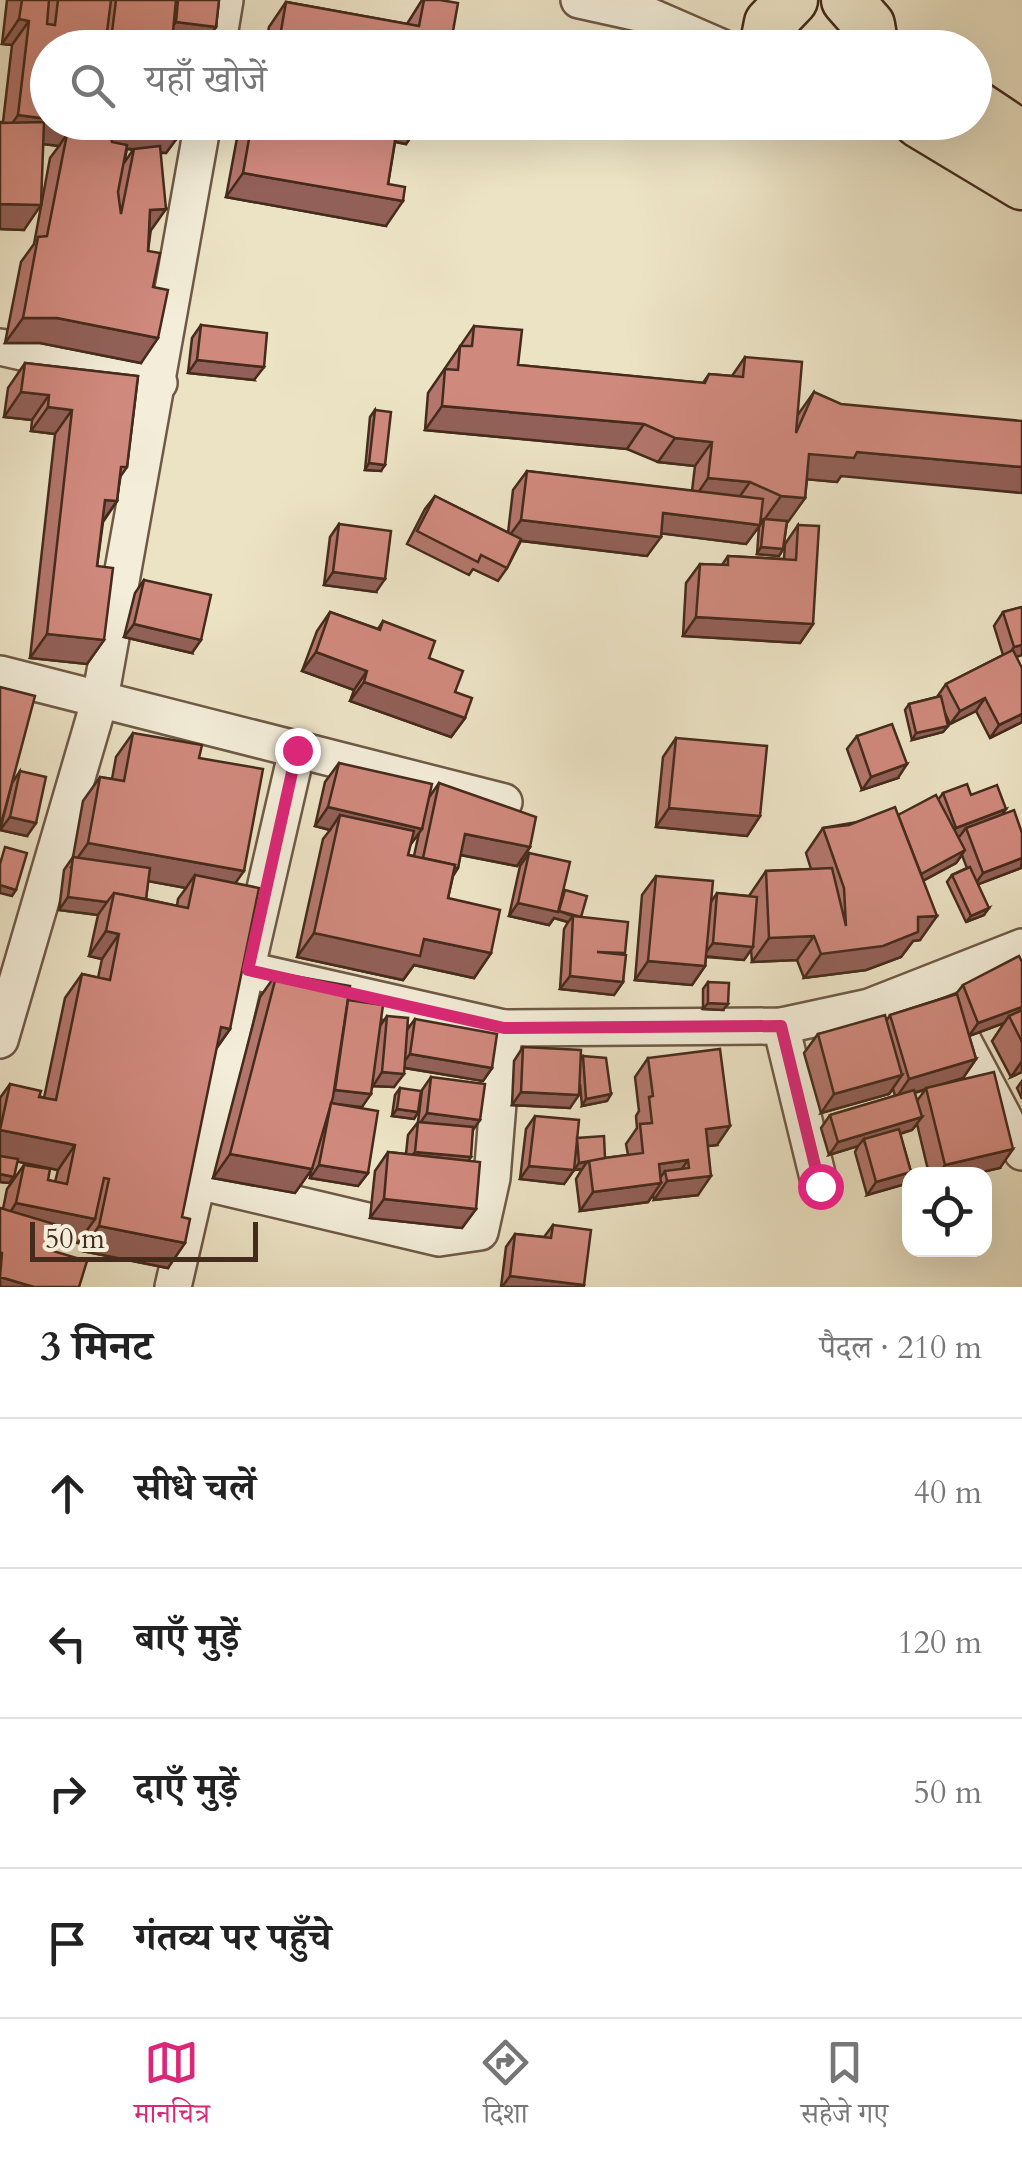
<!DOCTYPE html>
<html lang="hi">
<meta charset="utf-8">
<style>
:root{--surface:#fff;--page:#f6f6f6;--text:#222;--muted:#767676;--line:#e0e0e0;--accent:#db2777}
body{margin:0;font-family:Cardo,"Noto Serif Devanagari",serif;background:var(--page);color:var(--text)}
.controls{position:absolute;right:30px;bottom:30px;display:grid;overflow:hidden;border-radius:20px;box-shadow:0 10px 40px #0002}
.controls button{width:90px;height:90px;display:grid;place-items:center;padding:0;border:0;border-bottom:2px solid var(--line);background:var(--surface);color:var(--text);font:50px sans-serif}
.scale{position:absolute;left:30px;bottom:25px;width:228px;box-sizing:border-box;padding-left:10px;border:5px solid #452b1c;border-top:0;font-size:28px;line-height:35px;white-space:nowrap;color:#452b1c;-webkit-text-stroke:8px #f3edd9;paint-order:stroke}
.stop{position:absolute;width:30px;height:30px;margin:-22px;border:8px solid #db2777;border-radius:50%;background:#fff}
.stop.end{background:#db2777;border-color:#fff;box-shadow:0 2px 10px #0008}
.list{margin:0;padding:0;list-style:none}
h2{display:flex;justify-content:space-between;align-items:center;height:130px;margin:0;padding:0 40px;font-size:42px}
h2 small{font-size:32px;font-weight:400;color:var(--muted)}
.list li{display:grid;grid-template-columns:65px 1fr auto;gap:30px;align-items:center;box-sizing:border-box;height:150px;padding:0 40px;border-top:2px solid var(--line)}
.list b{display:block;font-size:38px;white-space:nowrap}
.list em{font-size:32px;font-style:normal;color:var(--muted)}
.icon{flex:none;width:55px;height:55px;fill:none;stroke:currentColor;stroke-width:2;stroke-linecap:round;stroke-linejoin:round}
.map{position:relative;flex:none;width:1022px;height:1287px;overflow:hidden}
.search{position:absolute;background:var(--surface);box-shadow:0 10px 40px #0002;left:30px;right:30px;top:30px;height:110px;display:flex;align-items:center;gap:25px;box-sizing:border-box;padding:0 35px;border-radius:55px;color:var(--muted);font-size:38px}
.sheet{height:730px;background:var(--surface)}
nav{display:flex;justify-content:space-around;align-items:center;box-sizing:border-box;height:140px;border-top:2px solid var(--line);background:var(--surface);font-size:28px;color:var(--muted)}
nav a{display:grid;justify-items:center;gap:5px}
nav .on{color:var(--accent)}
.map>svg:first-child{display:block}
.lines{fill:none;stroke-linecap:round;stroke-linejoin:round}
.minor-casing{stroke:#6f5946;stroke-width:40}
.highway-casing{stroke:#452b1c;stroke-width:55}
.minor{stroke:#f3edd9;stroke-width:35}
.highway{stroke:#ece3c5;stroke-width:50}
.wall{fill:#b3766c;stroke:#452b1c;stroke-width:2.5;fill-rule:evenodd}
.shaded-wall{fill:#926058;stroke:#452b1c;stroke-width:2.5}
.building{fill:#d0897d;stroke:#452b1c;stroke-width:2.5}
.route{stroke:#db2777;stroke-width:12}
</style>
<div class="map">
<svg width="1022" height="1287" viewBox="0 0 1022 1287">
<rect width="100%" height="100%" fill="#ece3c5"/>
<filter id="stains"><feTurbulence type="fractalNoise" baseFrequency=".002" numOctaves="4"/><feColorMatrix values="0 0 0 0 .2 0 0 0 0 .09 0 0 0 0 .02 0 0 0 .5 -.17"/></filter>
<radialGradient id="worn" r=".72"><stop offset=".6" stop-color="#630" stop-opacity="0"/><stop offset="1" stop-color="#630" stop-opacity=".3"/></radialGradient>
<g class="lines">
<defs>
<g id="minor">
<path d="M579 0 647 15 723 48"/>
<path d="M217 48 225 0"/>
<path d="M0 347 159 383"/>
<path d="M0 674 504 802"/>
<path d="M248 970 504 1028 781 1026 869 1007 1022 947"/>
<path d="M952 1020 1022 1152"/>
<path d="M781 1026 820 1186"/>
<path d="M0 1040 100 699 203 122"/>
<path d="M198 1181 439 1238 480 1232 492 1178 504 1028"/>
<path d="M173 1287 297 750"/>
</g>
<g id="highway">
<path d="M847 0 869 25 873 48"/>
<path d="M765 48 770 23 792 0"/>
<path d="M974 105 1022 137"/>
<path d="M919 122 1022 184"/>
</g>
</defs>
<use href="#minor" class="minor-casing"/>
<use href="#highway" class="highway-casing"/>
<use href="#minor" class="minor"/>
<use href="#highway" class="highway"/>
</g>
<g class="wall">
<path d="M7 0H219L216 27 206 40 172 36 168 48H48V122H181L180 134 166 153H161L148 251 153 287 141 363 40 343H5L21 262 34 244 50 158 59 146 43 144 24 230 0 229V122H3L12 45 2 44ZM127 149 133 150 124 163Z"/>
<path d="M422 0H440L450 48H265L269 27 286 2 407 24Z"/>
<path d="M240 122H421L406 144 395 142 388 184 386 226 226 197Z"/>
<path d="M201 325 254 380 188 373 192 338Z"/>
<path d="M474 326 518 365 703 383 709 374 732 376 745 357 797 416 814 392 841 476 837 482 807 479 805 498 787 522 783 549 779 556 757 554 759 526 764 520 760 519V525L746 544 661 533 647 556 521 541 507 568 498 581 473 569 469 575 407 544 425 509 435 496 508 533 513 490 527 471 692 491 695 466 658 462 627 449 425 430 428 393Z"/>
<path d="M25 363 138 376 127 467 120 477 117 501 103 522 97 566 104 640 87 664 30 658 55 434 31 431 32 420 4 417 8 388Z"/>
<path d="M375 410 381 471 365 470 370 417Z"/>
<path d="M339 524 376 592 324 585 330 537Z"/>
<path d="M798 525 813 624 800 643 683 636 686 583 700 564 722 565 728 556 784 559 785 544Z"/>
<path d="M144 580 192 653 124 637 135 593Z"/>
<path d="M1022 607V655L1016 657 1022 722 990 738 976 711 950 724 945 713 948 726 943 732 912 740 905 710 909 704 937 697 946 684 1003 655 994 626 1003 612Z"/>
<path d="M330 612 378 629 383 621 429 658 455 692 465 718 451 737 350 701 354 690 302 671 317 631Z"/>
<path d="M133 733 199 758 236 883 230 1029 216 1049 168 1268 82 1251 85 1233 78 1243 49 1238 0 1287V1208L3 1209 7 1189 24 1165 48 1180 55 1182 58 1170 17 1161 9 1183 0 1182V1098L10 1084 44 1098 65 998 82 974 98 978 102 959 89 956 98 915 59 910 64 870 73 857 83 801 100 777 112 779 116 757ZM148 881 186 888 178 899 177 906 146 899Z"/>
<path d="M857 736 898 778 862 790 847 749Z"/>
<path d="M676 738 760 816 747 836 656 827 663 757Z"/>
<path d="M339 763 430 796 439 783 530 847 517 866 460 855 458 868 453 876 448 898 491 953 474 978 414 965 403 980 297 957 323 839 330 830 315 826 325 782ZM419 833 414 856 408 855 410 845Z"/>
<path d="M20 771 27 836 0 830 12 783Z"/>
<path d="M943 793 971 795 1002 814 1021 868 978 884 984 915 966 922 947 882 952 875 967 868 962 855 956 863 923 881 920 940 913 941 901 957 866 970 804 978 797 960 752 962 751 949 744 960 706 957 705 966 692 985 635 980 642 895 656 876 711 902 717 893 749 896 766 871 811 869 806 853 823 828 898 815 938 800Z"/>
<path d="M529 853 581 917 624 955 623 982 614 995 560 989 564 929 568 922 554 918 549 925 509 916 520 866Z"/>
<path d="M1022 962V1072L1011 1077 992 1041 1004 1023 969 1036 976 1059 963 1078 949 1082 1000 1168 973 1174H929L917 1124 912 1130 900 1134 911 1172 902 1185 867 1195 855 1152 858 1146 829 1155 821 1128 830 1115 895 1096 893 1089 889 1094 821 1113 804 1053 818 1034 887 1020 890 1015 956 994 963 985ZM925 1090 917 1101 914 1093Z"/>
<path d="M277 973 348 1000 380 1026 387 1016 407 1030 415 1019 492 1068 483 1081 404 1068 394 1087 373 1086 362 1107 338 1104 368 1173 358 1186 310 1178 311 1170 295 1193 213 1178 260 997Z"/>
<path d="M708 982 723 1010 703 1009V989Z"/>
<path d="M523 1047 581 1058 583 1056 611 1094 607 1101 582 1106 580 1084 570 1108 512 1105 514 1061Z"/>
<path d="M648 1058 717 1145 708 1146 698 1195 654 1200 653 1195 648 1202 580 1211 576 1179 582 1169 574 1170 564 1184 520 1179 526 1129 535 1116 577 1138 605 1158 628 1155 626 1144 637 1128 636 1116 639 1111 635 1077Z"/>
<path d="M431 1077 473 1130 468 1160 476 1209 462 1228 370 1218 375 1171 388 1152 406 1154 408 1135 418 1122 422 1090Z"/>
<path d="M1022 1081V1099L1017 1088Z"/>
<path d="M400 1088 418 1112 414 1119 392 1116 395 1095Z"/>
<path d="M553 1225 584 1285 583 1287H501L506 1247 515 1234 544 1237Z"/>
</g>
<g class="shaded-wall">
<path d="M19 19 29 21 12 45 2 44Z"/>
<path d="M176 22 216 27 206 40 166 36Z"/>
<path d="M146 39 172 42 168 48H140Z"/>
<path d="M18 115 48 119V122H80L96 124 79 149 67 134 59 146 1 139Z"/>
<path d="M394 122H421L406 144 383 139Z"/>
<path d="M100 125 180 134 166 153 87 144Z"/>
<path d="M243 173 403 201 386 226 226 197Z"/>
<path d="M0 204 41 205 24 230 0 229Z"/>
<path d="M166 209 149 233 150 210Z"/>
<path d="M23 318H57L158 338 141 363 40 343H5Z"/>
<path d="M197 360 264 367 254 380 188 373Z"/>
<path d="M21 392 49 395 32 420 4 417Z"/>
<path d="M442 406 644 424 627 449 425 430Z"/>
<path d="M48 407 72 410 55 434 31 431Z"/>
<path d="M675 438 712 442 695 466 658 462Z"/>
<path d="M857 452 1022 467V493L841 476 837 482 792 478 809 454Z"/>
<path d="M369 463 385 465 381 471 365 470Z"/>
<path d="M708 478 750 482 733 506 691 503Z"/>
<path d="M781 496 805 498 788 522 764 520Z"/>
<path d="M105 500 117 501 100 525Z"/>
<path d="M663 513 760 525 746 544 650 532Z"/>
<path d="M521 520 661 537 647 556 507 539Z"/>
<path d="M761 547 783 549 779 556 757 554Z"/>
<path d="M333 572 385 579 376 592 324 585Z"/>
<path d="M696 617 813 624 800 643 683 636Z"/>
<path d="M134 624 201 640 192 653 124 637Z"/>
<path d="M47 634 104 640 87 664 30 658Z"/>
<path d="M1022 645V655L1004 661 1014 647Z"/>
<path d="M316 652 367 671 354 690 302 671Z"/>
<path d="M364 682 465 718 451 737 350 701Z"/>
<path d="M985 698 976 711 950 724 960 711Z"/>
<path d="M1022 714V722L990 738 999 725Z"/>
<path d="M948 726 943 732 912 740 916 733Z"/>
<path d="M907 764 898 778 862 790 871 777Z"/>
<path d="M328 807 422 829 408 848 340 815 330 830 315 826Z"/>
<path d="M669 808 760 816 747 836 656 827Z"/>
<path d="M1006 809 997 822 966 828 960 836 947 841 956 828Z"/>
<path d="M10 817 36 823 27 836 0 830Z"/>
<path d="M465 834 530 847 517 866 451 853Z"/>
<path d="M88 843 244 871 227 895 195 875 186 888 71 867Z"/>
<path d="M965 850 956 863 909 888 919 875Z"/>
<path d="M1022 858 1021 868 974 886 983 873Z"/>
<path d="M0 885 16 890 12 896 0 893Z"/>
<path d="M68 897 107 902 98 915 59 910Z"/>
<path d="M518 903 559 911 573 916 568 922 554 918 549 925 509 916Z"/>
<path d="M989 908 984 915 966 922 971 916Z"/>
<path d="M937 916 920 940 913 941 901 957 866 970 804 978 821 954 918 917Z"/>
<path d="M106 931 119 934 102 959 89 956Z"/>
<path d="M314 933 424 939 491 953 474 978 414 965 403 980 297 957Z"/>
<path d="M814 936 797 960 752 962 769 938Z"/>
<path d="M713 943 753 947 744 960 703 956Z"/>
<path d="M648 961 705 966 692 985 635 980Z"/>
<path d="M570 976 623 982 614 995 560 989Z"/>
<path d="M708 1003 728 1004 723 1010 703 1009Z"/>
<path d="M1022 1007V1016H1009L1004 1023 969 1036 978 1023Z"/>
<path d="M221 1027 230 1029 213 1053Z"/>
<path d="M410 1054 492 1068 483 1081 400 1067Z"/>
<path d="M976 1059 963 1078 896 1098 909 1079Z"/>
<path d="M1022 1061V1072L1011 1077Z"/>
<path d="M382 1072 404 1074 394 1087 373 1086Z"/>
<path d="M902 1075 889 1094 821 1113 834 1094Z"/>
<path d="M335 1090 371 1094 362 1107 326 1103Z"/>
<path d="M521 1092 579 1095 570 1108 512 1105Z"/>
<path d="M611 1094 607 1101 582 1106 586 1099Z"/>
<path d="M397 1109 418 1112 414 1119 392 1116Z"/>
<path d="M427 1113 480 1120 471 1133 418 1126Z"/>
<path d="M922 1117 912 1130 865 1144 864 1139 858 1146 829 1155 838 1142Z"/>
<path d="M730 1126 717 1145 692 1148 706 1129Z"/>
<path d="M0 1130 75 1145 58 1170 0 1158Z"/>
<path d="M1013 1149 1000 1168 973 1174H939L945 1165Z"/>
<path d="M415 1152 471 1157 461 1170 405 1165Z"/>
<path d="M230 1154 312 1169 295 1193 213 1178Z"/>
<path d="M688 1160 675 1179 665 1171 658 1181 659 1164Z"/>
<path d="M587 1162 582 1169 574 1170 579 1163Z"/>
<path d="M319 1165 368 1173 358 1186 310 1178Z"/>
<path d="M529 1166 574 1170 564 1184 520 1179Z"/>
<path d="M911 1172 902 1185 867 1195 876 1182Z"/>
<path d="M0 1174 14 1177 9 1183 0 1182Z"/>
<path d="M711 1176 698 1195 654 1200 667 1181Z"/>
<path d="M661 1183 648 1202 580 1211 593 1192Z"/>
<path d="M384 1199 476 1209 462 1228 370 1218Z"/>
<path d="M16 1203 95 1219 78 1243 0 1228Z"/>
<path d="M99 1226 185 1243 168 1268 82 1251Z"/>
<path d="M510 1276 584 1285 583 1287H502Z"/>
<path d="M0 1277 34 1287H0Z"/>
</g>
<g class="building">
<path d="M22 0H49L47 24 55 25 58 0H111L105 48H48V119L18 115 29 21 19 19Z"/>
<path d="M116 0H176L172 42 146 39 145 48H110Z"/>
<path d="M178 0H219L216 27 176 22Z"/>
<path d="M424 0H440L458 3 450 48H278L286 2 419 26Z"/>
<path d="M44 122 41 205 0 204V123Z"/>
<path d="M100 122H181L180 134 100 125Z"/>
<path d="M252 122H398L388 184 405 187 403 201 243 173Z"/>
<path d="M110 129 112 142 127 145 118 192 121 214 134 149 160 146 166 209 150 210 148 251 160 253 153 287 168 290 158 338 57 318H23L38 237 47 236 67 134Z"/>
<path d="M201 325 267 333 264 367 197 360Z"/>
<path d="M474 326 522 330 518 365 705 383 709 374 743 377 745 357 802 362 796 433 814 392 841 404 1022 421V467L857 452 854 458 809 454 805 498 781 496 750 482 708 478 712 442 675 438 644 424 442 406 445 369 458 370 460 346H472Z"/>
<path d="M25 363 138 376 127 467H121L117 501 105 500 97 566 113 568 104 640 47 634 72 410 48 407 49 395 21 392Z"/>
<path d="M375 410 391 412 385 465 369 463Z"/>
<path d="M527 471 763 499 760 525 663 513 661 537 521 520Z"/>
<path d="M435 496 521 539 507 568 481 555 478 562 417 531Z"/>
<path d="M764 519 787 521 783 549 761 547Z"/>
<path d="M339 524 391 531 385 579 333 572Z"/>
<path d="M798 525 819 526 813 624 696 617 700 564 728 565V556L796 560Z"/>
<path d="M144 580 211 595 201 640 134 624Z"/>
<path d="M1022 607V645L1014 647 1003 612Z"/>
<path d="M330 612 380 630 383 621 435 641 429 658 463 671 455 692 472 698 465 718 364 682 367 671 316 652Z"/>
<path d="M1013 650 1022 668V714L999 725 985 698 960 711 946 684Z"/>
<path d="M0 687 35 696 0 828Z"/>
<path d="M941 696 948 726 916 733 909 704Z"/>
<path d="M892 724 907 764 871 777 857 736Z"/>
<path d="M133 733 202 745 199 758 263 769 244 871 88 843 100 777 124 781Z"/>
<path d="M676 738 767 746 760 816 669 808Z"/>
<path d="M339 763 432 784 422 829 328 807Z"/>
<path d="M20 771 46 777 36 823 10 817Z"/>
<path d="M439 783 536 817 530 847 465 834 458 868H454L455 865 423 858Z"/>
<path d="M967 784 971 795 997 785 1006 809 956 828 943 793Z"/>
<path d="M936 795 965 850 921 874 898 815Z"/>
<path d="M895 807 937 916 918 917V932L883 946 821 954 814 936 769 938 766 871 832 868 846 926 844 888 823 828 849 825Z"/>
<path d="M1014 810 1022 833V858L983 873 966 828Z"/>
<path d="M340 815 414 831 408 855 455 865 448 898 500 910 491 953 424 939 420 956 314 933Z"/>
<path d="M5 847 27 853 16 890 0 885V864Z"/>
<path d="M529 853 570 862 558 912 518 903Z"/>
<path d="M73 857 150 868 146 899 114 893 107 902 68 897Z"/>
<path d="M970 867 989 908 971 916 952 875Z"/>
<path d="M195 875 259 888 230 1029 221 1027 182 1217 190 1219 185 1243 99 1226 109 1179 104 1178 95 1219 16 1203 24 1165 50 1169 48 1180 67 1184 75 1145 0 1130 10 1084 41 1091 39 1097 56 1100 82 974 110 980 119 934 106 931 114 893 188 908Z"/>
<path d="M656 876 713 881 705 966 648 961Z"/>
<path d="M565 890 587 896 581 917 559 911Z"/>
<path d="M717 893 757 897 753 947 713 943Z"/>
<path d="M573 916 628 922 625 953 597 952 626 955 623 982 570 976Z"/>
<path d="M1019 956 1022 962V1007L978 1023 963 985Z"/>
<path d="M277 973 350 986 333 1097 312 1169 230 1154Z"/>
<path d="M708 982 729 983 728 1004 708 1003Z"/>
<path d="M957 994 976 1059 909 1079 890 1015Z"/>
<path d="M348 1000 383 1005 371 1094 335 1090Z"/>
<path d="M1022 1010V1042L1009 1016Z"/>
<path d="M885 1015 902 1075 834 1094 818 1034Z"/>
<path d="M387 1016 408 1018 404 1074 382 1072Z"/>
<path d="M415 1019 497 1034 492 1068 410 1054Z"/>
<path d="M523 1047 581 1050 579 1095 521 1092Z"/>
<path d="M720 1049 730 1126 706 1129 711 1176 667 1181 665 1171 689 1168 688 1160 659 1164 661 1183 593 1192 589 1160 643 1153 640 1124 652 1123 649 1097 653 1096 648 1058Z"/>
<path d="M583 1056 606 1058 611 1094 586 1099Z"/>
<path d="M994 1072 1013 1149 945 1165 926 1088Z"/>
<path d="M431 1077 485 1084 480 1120 427 1113Z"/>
<path d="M400 1088 421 1091 418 1112 397 1109Z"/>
<path d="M914 1090 922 1117 838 1142 830 1115Z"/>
<path d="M331 1103 378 1111 368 1173 319 1165Z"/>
<path d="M535 1116 579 1120 574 1170 529 1166Z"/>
<path d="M418 1122 473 1127 471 1157 415 1152Z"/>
<path d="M899 1129 911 1172 876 1182 864 1139Z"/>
<path d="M604 1136 605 1158 579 1163 577 1138Z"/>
<path d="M388 1152 480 1162 476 1209 384 1199Z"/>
<path d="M0 1156 18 1159 14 1177 0 1174Z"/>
<path d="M0 1208 54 1224 46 1249 87 1261 79 1287H34L0 1277 2 1253 0 1252Z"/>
<path d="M553 1225 591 1230 584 1285 510 1276 515 1234 551 1238Z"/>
</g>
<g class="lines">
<path class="route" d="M297 750 248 970 504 1028 781 1026 820 1186"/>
</g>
<rect width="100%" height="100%" filter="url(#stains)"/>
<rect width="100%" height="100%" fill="url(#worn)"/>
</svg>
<div class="controls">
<button><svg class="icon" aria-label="locate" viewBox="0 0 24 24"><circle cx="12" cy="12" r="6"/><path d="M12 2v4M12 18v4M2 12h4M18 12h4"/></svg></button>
</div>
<div class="scale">50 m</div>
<div class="stop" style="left:820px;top:1186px"></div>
<div class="stop end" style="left:297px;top:750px"></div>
<div class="search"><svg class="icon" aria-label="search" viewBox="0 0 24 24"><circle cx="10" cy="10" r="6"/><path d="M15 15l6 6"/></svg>यहाँ खोजें</div>
</div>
<section class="sheet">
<h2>3 मिनट<small>पैदल · 210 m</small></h2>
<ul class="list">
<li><svg class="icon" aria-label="ahead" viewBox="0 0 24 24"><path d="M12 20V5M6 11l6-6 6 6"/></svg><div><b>सीधे चलें</b></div><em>40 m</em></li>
<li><svg class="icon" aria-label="left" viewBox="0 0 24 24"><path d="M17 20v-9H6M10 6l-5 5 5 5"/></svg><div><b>बाएँ मुड़ें</b></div><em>120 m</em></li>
<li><svg class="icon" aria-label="right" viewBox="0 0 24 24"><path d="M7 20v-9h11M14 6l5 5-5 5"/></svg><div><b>दाएँ मुड़ें</b></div><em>50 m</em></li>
<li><svg class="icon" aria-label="arrive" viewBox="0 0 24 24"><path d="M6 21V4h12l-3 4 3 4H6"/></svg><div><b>गंतव्य पर पहुँचे</b></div></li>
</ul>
</section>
<nav>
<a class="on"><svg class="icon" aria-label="map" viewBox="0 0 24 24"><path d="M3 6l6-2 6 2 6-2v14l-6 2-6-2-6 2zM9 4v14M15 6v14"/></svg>मानचित्र</a>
<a><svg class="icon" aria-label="directions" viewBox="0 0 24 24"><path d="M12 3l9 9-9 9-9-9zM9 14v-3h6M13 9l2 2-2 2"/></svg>दिशा</a>
<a><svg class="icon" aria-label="saved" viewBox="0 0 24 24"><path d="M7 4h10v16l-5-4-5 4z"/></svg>सहेजे गए</a>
</nav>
